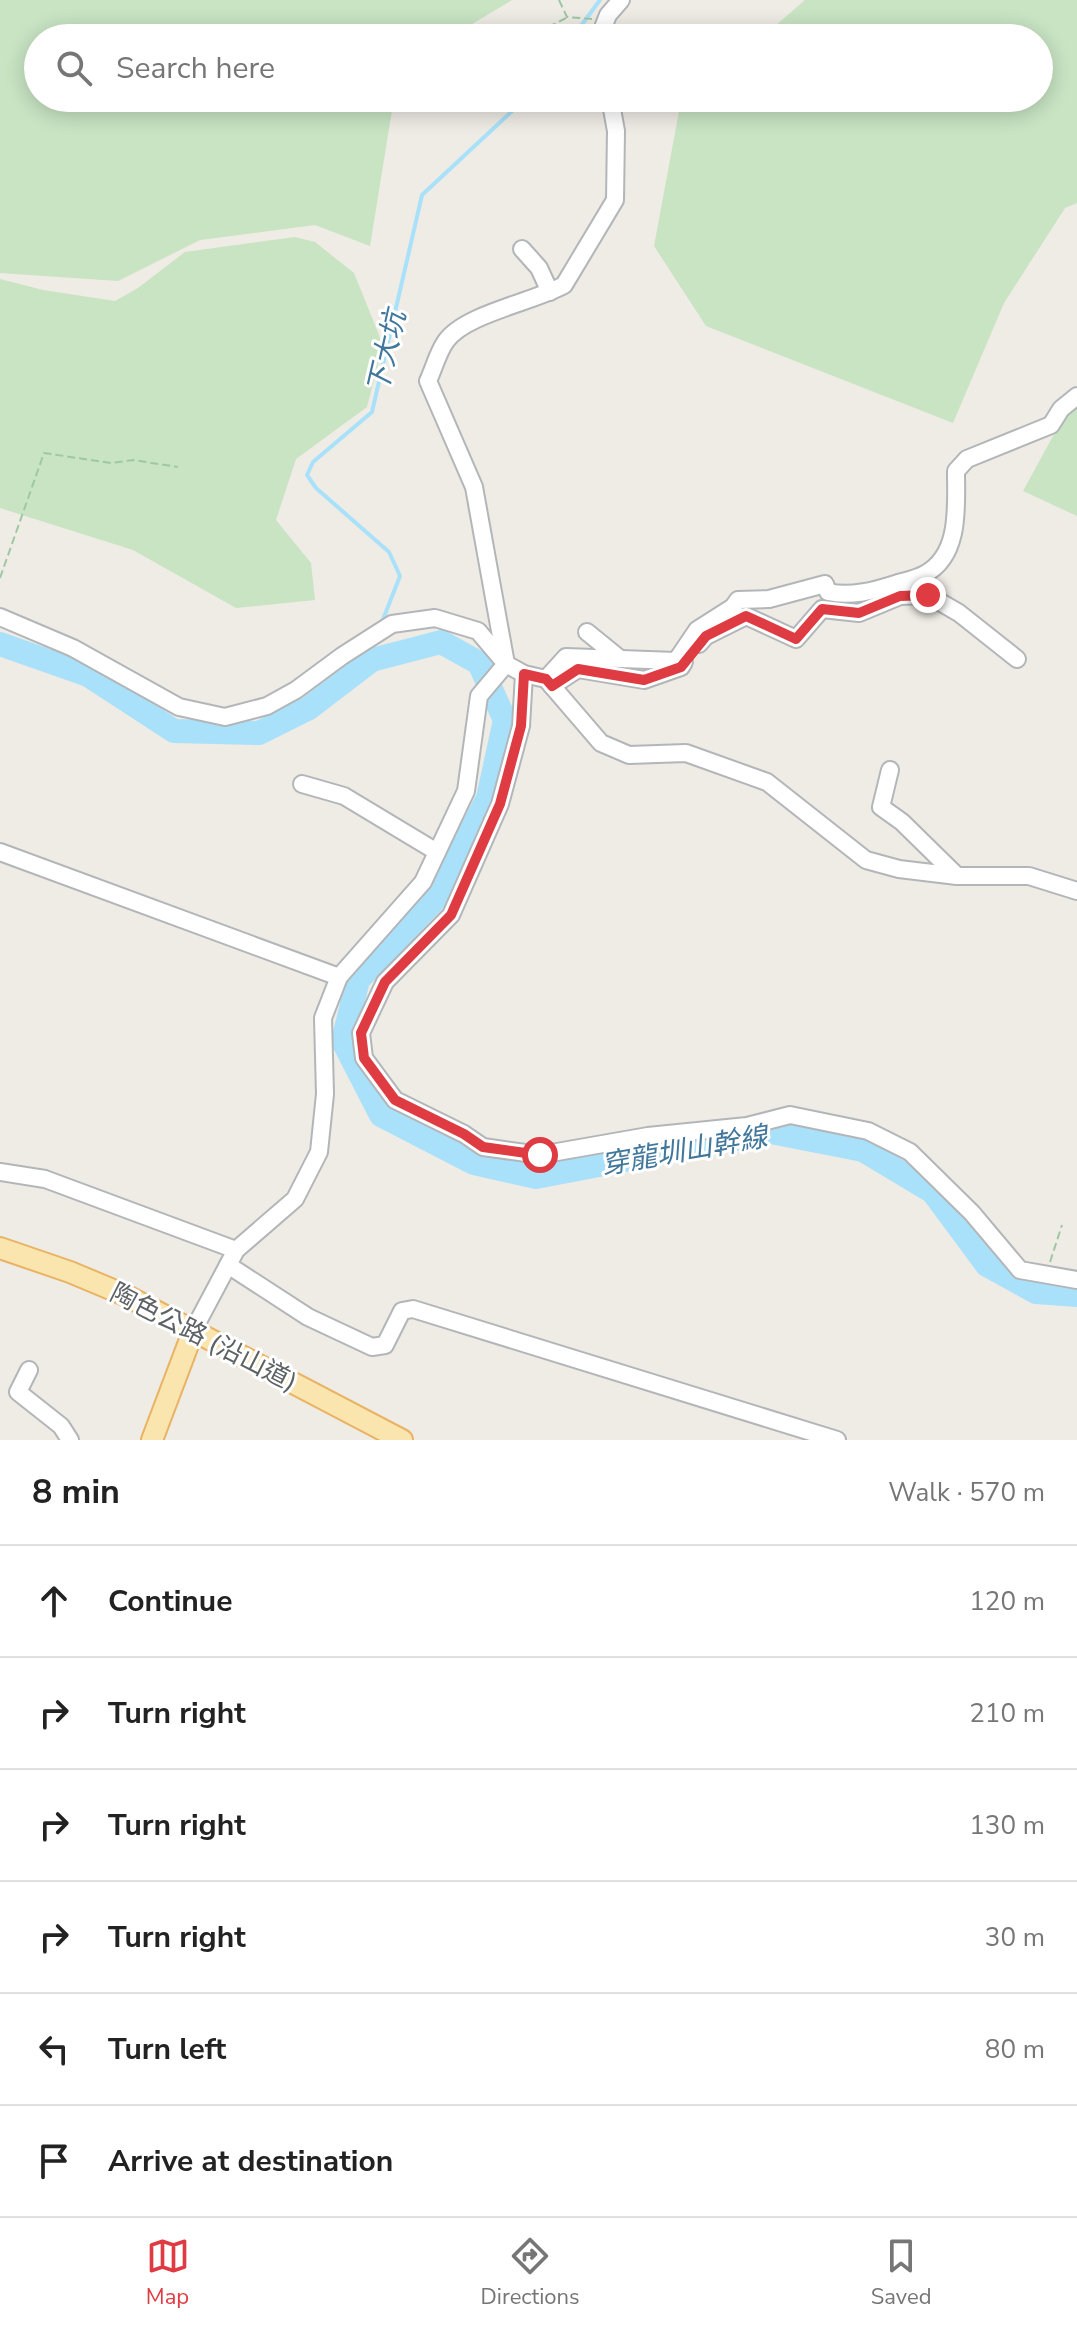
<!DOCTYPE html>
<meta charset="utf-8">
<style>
:root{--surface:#fff;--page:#f2f2f2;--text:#222;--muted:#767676;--line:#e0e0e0;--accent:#df3b42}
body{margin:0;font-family:"Nunito Sans","Noto Sans TC",sans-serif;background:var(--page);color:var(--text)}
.stop{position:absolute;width:24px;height:24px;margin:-18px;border:6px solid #df3b42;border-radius:50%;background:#fff}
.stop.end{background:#df3b42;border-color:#fff;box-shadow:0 2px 8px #0008}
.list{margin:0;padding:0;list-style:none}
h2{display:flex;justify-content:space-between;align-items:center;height:104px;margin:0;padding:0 32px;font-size:34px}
h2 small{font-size:26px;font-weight:400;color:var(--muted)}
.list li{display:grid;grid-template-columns:52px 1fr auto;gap:24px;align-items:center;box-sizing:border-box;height:112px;padding:0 32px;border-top:2px solid var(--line)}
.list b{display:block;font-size:30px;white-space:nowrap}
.list em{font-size:26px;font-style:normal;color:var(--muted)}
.icon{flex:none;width:44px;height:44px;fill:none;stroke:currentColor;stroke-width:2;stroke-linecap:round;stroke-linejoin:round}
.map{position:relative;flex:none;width:1077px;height:1440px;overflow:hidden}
.search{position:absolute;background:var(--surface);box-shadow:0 4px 20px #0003;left:24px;right:24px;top:24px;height:88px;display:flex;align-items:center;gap:20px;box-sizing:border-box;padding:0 28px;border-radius:44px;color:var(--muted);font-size:30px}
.sheet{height:776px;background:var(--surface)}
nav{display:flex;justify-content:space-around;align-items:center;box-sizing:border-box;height:112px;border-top:2px solid var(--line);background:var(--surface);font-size:22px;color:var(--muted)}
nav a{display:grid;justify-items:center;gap:4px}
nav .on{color:var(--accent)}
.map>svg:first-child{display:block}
.green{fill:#c8e4c3}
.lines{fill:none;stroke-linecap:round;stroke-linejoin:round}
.stream{stroke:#aae1fa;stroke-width:4}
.river{stroke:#aae1fa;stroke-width:24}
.minor-casing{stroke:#b3b6b9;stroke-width:20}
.major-casing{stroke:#e9b364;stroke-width:24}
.path{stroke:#9ec8a5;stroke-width:2;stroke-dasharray:8 4;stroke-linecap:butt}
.minor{stroke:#fff;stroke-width:16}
.major{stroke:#fae5af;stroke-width:20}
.route{stroke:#df3b42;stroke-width:10}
.labels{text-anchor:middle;stroke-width:6;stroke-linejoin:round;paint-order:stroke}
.street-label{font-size:26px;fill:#5d6265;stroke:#fff}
.water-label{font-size:28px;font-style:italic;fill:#41779b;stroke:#fff}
</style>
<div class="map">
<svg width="1077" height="1440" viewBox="0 0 1077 1440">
<rect width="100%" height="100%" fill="#efebe5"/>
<g class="green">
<path d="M0 0H512L449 38H38V98H394L370 246 315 225 200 240 118 281 0 273Z"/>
<path d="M805 0H1077V203L1065 208 1004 303 953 423 706 326 654 246 680 106 689 98H1039V38H761Z"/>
<path d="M295 237 315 242 354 273 383 345 367 407 296 459 276 520 311 563 315 600 236 608 133 550 0 508V279L43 290 115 301 138 288 185 252Z"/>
<path d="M1077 399V516L1023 491 1071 403Z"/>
</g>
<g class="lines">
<g class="stream">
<path d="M572 38 600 0"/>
<path d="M382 622 400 576 389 552 316 488 307 475 313 462 372 412 422 195 526 98"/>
<path d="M355 673 368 648"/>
</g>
<path class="river" d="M0 644 88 675 174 731 259 733 309 708 372 660 441 642 479 663 505 720 488 798 436 898 358 980 343 1041 381 1115 474 1163 536 1177 771 1132 863 1150 933 1192 987 1265 1036 1292 1077 1295"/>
<defs>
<g id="minor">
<path d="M599 38 608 15 621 0"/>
<path d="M522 249 539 268 550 292"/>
<path d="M0 617 73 648 179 707 225 717 267 706 296 690 342 656 392 624 435 618 478 631 506 664 524 674 546 679 601 743 629 755 686 753 767 782 866 860 899 869 957 876H1029L1077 891"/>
<path d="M587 632 619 658"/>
<path d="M699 644 706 636 746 616 796 639 822 609 859 613 900 596 928 595 959 613 1017 659"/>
<path d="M524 674 521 726 500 804 451 915 385 982 361 1033 364 1058 395 1100 464 1134 483 1147 540 1155 648 1136 747 1126 790 1115 868 1131 910 1152 972 1213 1020 1270 1077 1280"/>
<path d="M546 679 566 657 676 661 697 630 733 607 738 600 769 599 825 584 828 592C851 597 873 591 895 584 905 581 916 579 925 574 961 555 956 505 956 471L967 459 1051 425 1061 409 1077 396"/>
<path d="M552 686 578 669 644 680 681 667 684 662"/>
<path d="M890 770 881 807 902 822 957 876"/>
<path d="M302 784 344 796 437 852"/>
<path d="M0 852 339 977"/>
<path d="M0 1172 45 1179 236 1250"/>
<path d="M228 1265 308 1317 372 1347 385 1345 402 1311 413 1309 837 1440"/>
<path d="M194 1329 236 1250 295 1199 319 1152 325 1094 323 1018 339 977 423 882 466 791 479 696 506 664 474 487 428 381C434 368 438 352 446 341 465 314 533 302 564 285L615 200 616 131 610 98"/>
<path d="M29 1370 18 1392 61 1426 70 1440"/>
</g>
<g id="major">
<path d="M0 1248 70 1272 125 1295 402 1440"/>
<path d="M152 1440 194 1329"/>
</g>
</defs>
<use href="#minor" class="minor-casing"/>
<use href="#major" class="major-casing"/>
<g class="path">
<path d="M559 0 567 17 592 19"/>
<path d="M527 38 566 18"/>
<path d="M0 578 44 453 111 463 133 460 178 467"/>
<path d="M1050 1262 1062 1225"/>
</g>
<use href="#minor" class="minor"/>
<use href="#major" class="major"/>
</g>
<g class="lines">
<path class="route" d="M540 1155 483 1147 464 1134 395 1100 364 1058 361 1033 385 982 451 915 500 804 521 726 524 674 546 679 552 686 578 669 644 680 681 667 706 636 746 616 796 639 822 609 859 613 900 596 928 595"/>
</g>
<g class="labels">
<g class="street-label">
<text transform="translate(204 1337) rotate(27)" y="9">陶色公路 (沿山道)</text>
</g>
<g class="water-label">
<text transform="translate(386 352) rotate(-77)" y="10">下大坑</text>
<text transform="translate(684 1150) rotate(-10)" y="10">穿龍圳山幹線</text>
</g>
</g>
</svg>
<div class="stop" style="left:540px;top:1155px"></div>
<div class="stop end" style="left:928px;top:595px"></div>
<div class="search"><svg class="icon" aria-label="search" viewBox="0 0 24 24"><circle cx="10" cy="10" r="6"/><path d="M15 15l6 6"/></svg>Search here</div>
</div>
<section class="sheet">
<h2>8 min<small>Walk · 570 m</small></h2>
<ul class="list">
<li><svg class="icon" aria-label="ahead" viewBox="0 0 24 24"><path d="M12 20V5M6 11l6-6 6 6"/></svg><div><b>Continue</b></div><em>120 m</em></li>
<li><svg class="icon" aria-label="right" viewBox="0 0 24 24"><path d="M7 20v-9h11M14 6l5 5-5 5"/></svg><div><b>Turn right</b></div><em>210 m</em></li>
<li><svg class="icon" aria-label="right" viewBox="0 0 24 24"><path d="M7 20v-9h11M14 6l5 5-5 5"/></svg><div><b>Turn right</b></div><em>130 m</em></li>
<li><svg class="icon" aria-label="right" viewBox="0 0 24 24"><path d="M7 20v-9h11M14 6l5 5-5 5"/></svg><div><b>Turn right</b></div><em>30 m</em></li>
<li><svg class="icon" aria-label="left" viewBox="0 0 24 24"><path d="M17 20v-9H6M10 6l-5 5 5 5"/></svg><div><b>Turn left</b></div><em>80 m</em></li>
<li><svg class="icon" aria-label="arrive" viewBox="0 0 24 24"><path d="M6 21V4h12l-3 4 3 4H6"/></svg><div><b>Arrive at destination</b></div></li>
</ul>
</section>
<nav>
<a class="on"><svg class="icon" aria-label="map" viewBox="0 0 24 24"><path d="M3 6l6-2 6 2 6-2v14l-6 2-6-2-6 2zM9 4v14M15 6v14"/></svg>Map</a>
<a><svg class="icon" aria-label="directions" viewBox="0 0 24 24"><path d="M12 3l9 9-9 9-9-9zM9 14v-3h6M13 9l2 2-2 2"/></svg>Directions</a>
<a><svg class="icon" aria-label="saved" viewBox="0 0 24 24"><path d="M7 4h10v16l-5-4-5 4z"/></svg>Saved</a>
</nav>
